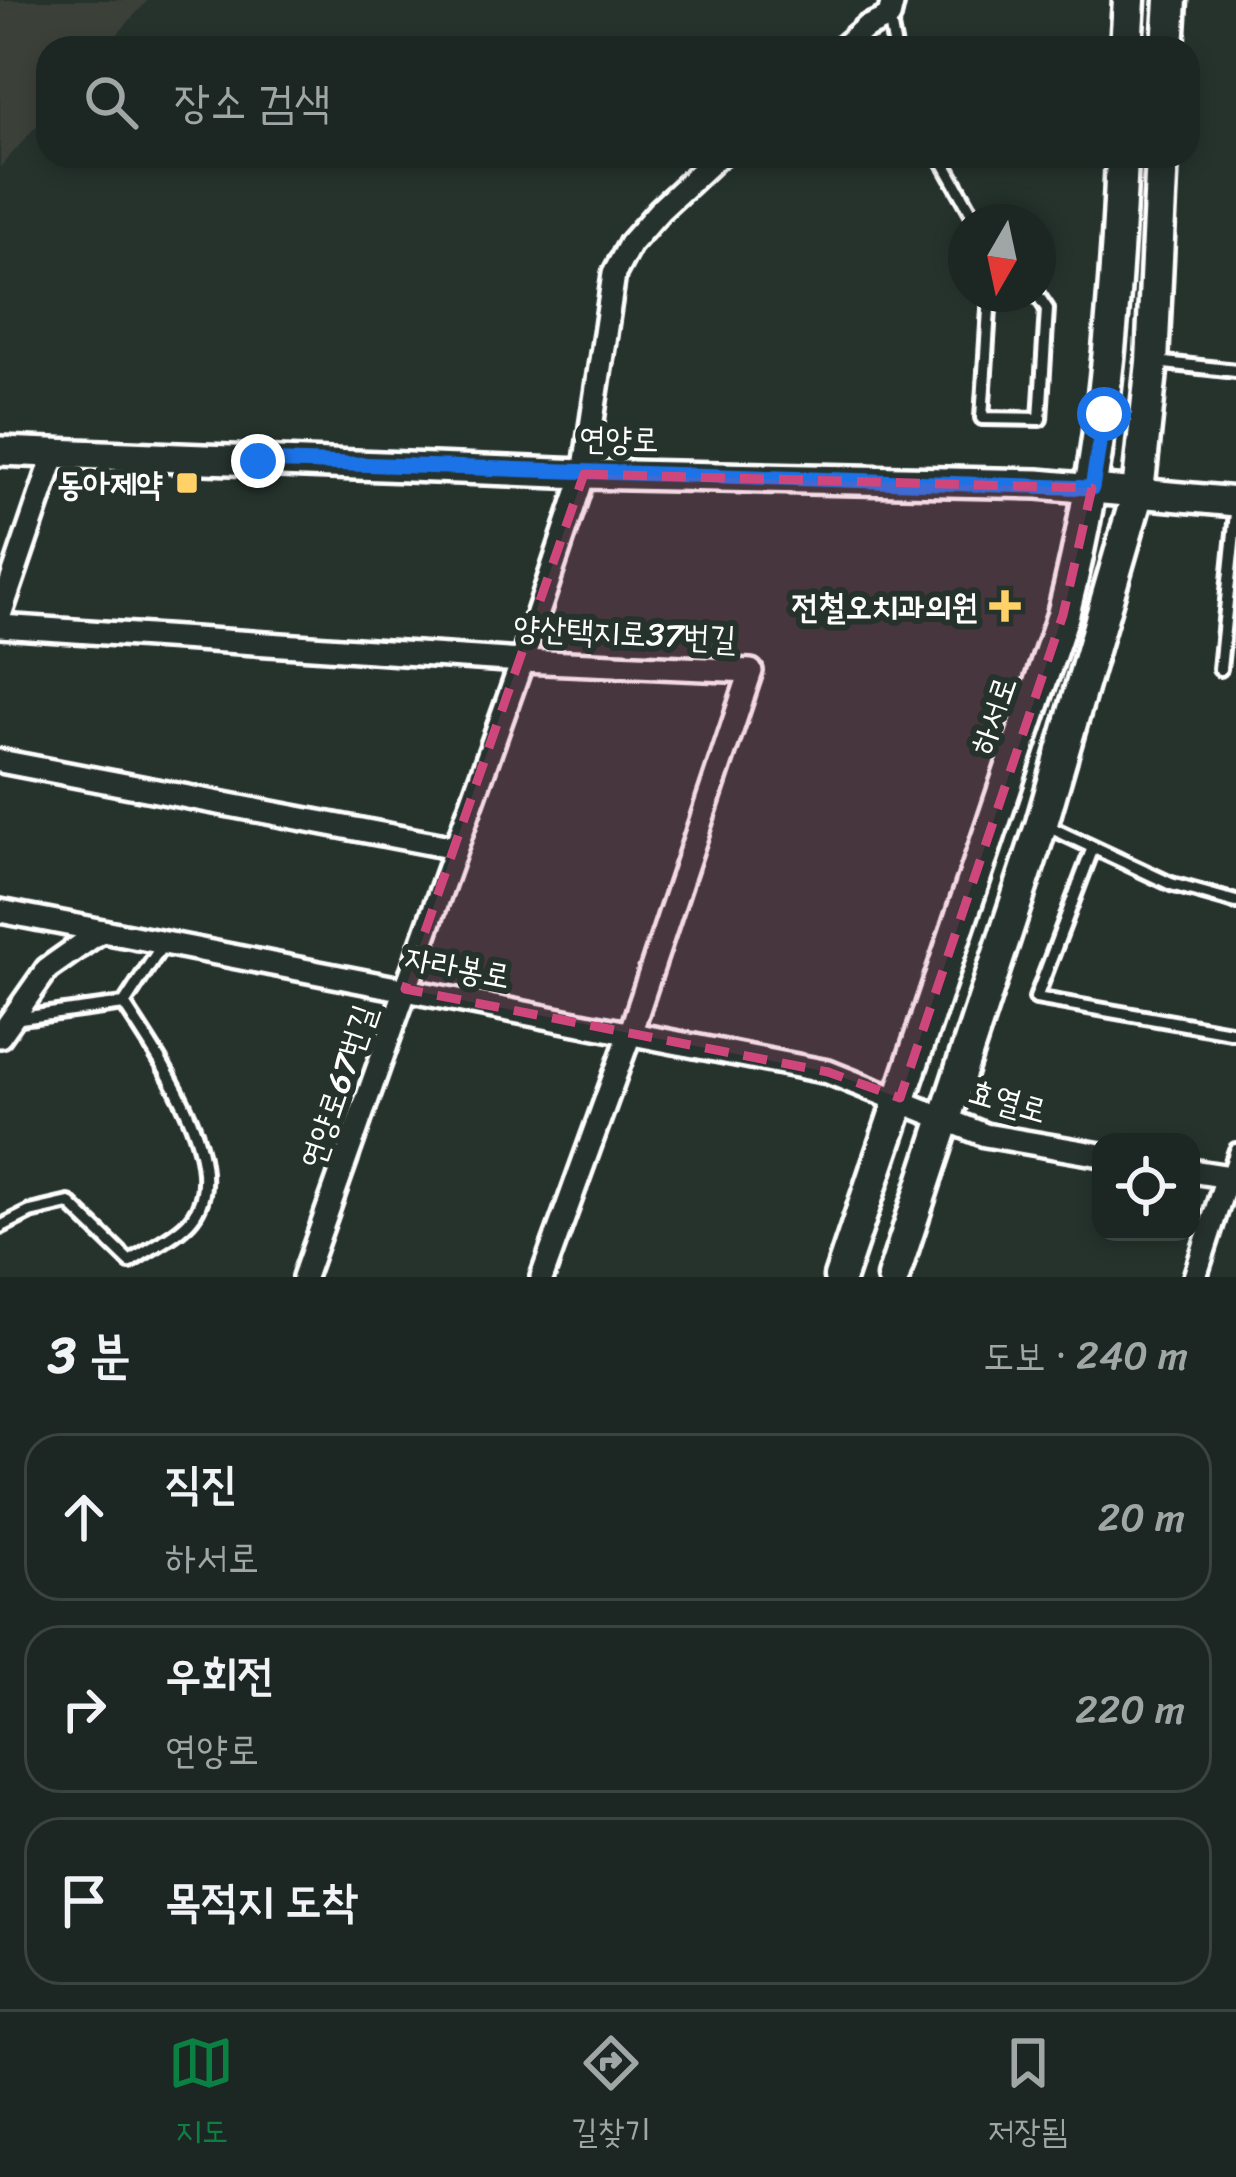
<!DOCTYPE html>
<html lang="ko">
<meta charset="utf-8">
<style>
:root{--surface:#1c2622;--page:#252e2a;--text:#f1f3f6;--muted:#a0a5a5;--line:#3a4340;--accent:#0b8043}
body{margin:0;font-family:Sriracha,"Poor Story",sans-serif;background:var(--page);color:var(--text)}
.controls{position:absolute;right:36px;bottom:36px;display:grid;overflow:hidden;border-radius:24px;box-shadow:0 6px 18px #0003}
.controls button{width:108px;height:108px;display:grid;place-items:center;padding:0;border:0;border-bottom:3px solid var(--line);background:var(--surface);color:var(--text);font:60px sans-serif}
.compass{position:absolute;left:948px;top:204px;width:108px;height:108px;border-radius:50%;background:var(--surface);box-shadow:0 6px 18px #0003;rotate:189deg}
.stop{position:absolute;width:36px;height:36px;margin:-27px;border:9px solid #1a73e8;border-radius:50%;background:#fff}
.stop.end{background:#1a73e8;border-color:#fff;box-shadow:0 3px 12px #0008}
.list{margin:0;padding:0;list-style:none}
h2{display:flex;justify-content:space-between;align-items:center;height:156px;margin:0;padding:0 48px;font-size:51px}
h2 small{font-size:39px;font-weight:400;color:var(--muted)}
.list li{display:grid;grid-template-columns:78px 1fr auto;gap:36px;align-items:center;box-sizing:border-box;height:168px;margin:0 24px 24px;padding:0 24px;border:3px solid var(--line);border-radius:36px}
.list b{display:block;font-size:45px;white-space:nowrap}
.list p{margin:0;font-size:39px;white-space:nowrap;color:var(--muted)}
.list em{font-size:39px;font-style:normal;color:var(--muted)}
.icon{flex:none;width:66px;height:66px;fill:none;stroke:currentColor;stroke-width:2;stroke-linecap:round;stroke-linejoin:round}
.map{position:relative;flex:none;width:1236px;height:1277px;overflow:hidden}
.search{position:absolute;background:var(--surface);box-shadow:0 6px 18px #0003;left:36px;right:36px;top:36px;height:132px;display:flex;align-items:center;gap:30px;box-sizing:border-box;padding:0 42px;border-radius:36px;color:var(--muted);font-size:45px}
.sheet{height:732px;background:var(--surface)}
nav{display:flex;justify-content:space-around;align-items:center;box-sizing:border-box;height:168px;border-top:3px solid var(--line);background:var(--surface);font-size:33px;color:var(--muted)}
nav a{display:grid;justify-items:center;gap:6px}
nav .on{color:var(--accent)}
.map>svg:first-child{display:block}
.built{fill:#3b4139}
.lines{fill:none;stroke-linecap:round;stroke-linejoin:round}
.service-casing{stroke:#fff;stroke-width:20}
.minor-casing{stroke:#fff;stroke-width:30}
.tertiary-casing{stroke:#fff;stroke-width:36}
.secondary-casing{stroke:#fff;stroke-width:39}
.service{stroke:#26332d;stroke-width:10}
.minor{stroke:#26332d;stroke-width:21}
.tertiary{stroke:#26332d;stroke-width:27}
.secondary{stroke:#26332d;stroke-width:30}
.route{stroke:#1a73e8;stroke-width:15}
.marked{fill:#ce467c;fill-opacity:0.2;stroke:#ce467c;stroke-width:9;stroke-dasharray:24 15;stroke-linejoin:round}
.poi-dot{fill:#ffd166;stroke:#26332d;stroke-width:4.5}
.labels{text-anchor:middle;stroke-width:12;stroke-linejoin:round;paint-order:stroke}
.street-label{font-size:33px;fill:#fff;stroke:#26332d}
.poi-label{font-size:33px;font-weight:bold;fill:#fff;stroke:#26332d;text-anchor:end}
</style>
<div class="map">
<svg width="1236" height="1277" viewBox="0 0 1236 1277">
<rect width="100%" height="100%" fill="#26332d"/>
<filter id="ink" filterUnits="userSpaceOnUse"><feTurbulence type="fractalNoise" baseFrequency=".00833" numOctaves="2"/><feDisplacementMap in="SourceGraphic" scale="24" xChannelSelector="R" yChannelSelector="G"/><feConvolveMatrix kernelMatrix="1 2 1 2 8 2 1 2 1" color-interpolation-filters="sRGB"/></filter>
<g filter="url(#ink)">
<path class="built" d="M0 0H148L105 48H48V113L0 167Z"/>
<g class="lines">
<defs>
<g id="service">
<path d="M889 17 895 48"/>
<path d="M940 156 977 222"/>
<path d="M990 294 982 418 1040 419 1047 309 1037 294"/>
<path d="M1156 362 1236 371"/>
<path d="M1220 669 1236 513"/>
<path d="M1045 825 1171 884 1236 902"/>
<path d="M1092 850 1036 998 1236 1033"/>
<path d="M13 1019 124 1004 163 944"/>
<path d="M1227 1177 1236 1150"/>
<path d="M0 1227 30 1212 69 1203 130 1262C148 1249 179 1235 192 1218 235 1164 153 1049 124 1004"/>
</g>
<g id="minor">
<path d="M842 48 865 28 889 17 893 0"/>
<path d="M0 615 55 453"/>
<path d="M0 626 522 661 751 671 630 1034 542 1277"/>
<path d="M0 761 455 848"/>
<path d="M0 911 828 1072 985 1135 1101 1155"/>
<path d="M0 1036 47 969 98 933"/>
<path d="M1191 1171 1236 1178"/>
<path d="M304 1277 522 661 584 474 614 274 630 244 660 210 718 156"/>
<path d="M1195 1277 1227 1177"/>
</g>
<path id="tertiary" d="M0 451 584 474 1038 484 1236 502"/>
<g id="secondary">
<path d="M1126 48 1129 0"/>
<path d="M1168 48 1171 0"/>
<path d="M840 1277 1063 615C1102 464 1116 312 1122 156"/>
<path d="M893 1277 1042 823 1138 492 1152 362 1162 156"/>
</g>
</defs>
<use href="#service" class="service-casing"/>
<use href="#minor" class="minor-casing"/>
<use href="#tertiary" class="tertiary-casing"/>
<use href="#secondary" class="secondary-casing"/>
<use href="#service" class="service"/>
<use href="#minor" class="minor"/>
<use href="#tertiary" class="tertiary"/>
<use href="#secondary" class="secondary"/>
</g>
</g>
<g class="lines" filter="url(#ink)">
<path class="route" d="M258 461 1092 488 1104 414"/>
</g>
<path class="marked" d="M584 474 1092 488 1063 615 900 1098 828 1072 405 989Z"/>
<g class="poi-dot">
<rect x="175" y="471" width="24" height="24" rx="6"/>
<path d="M999 588h12v12h12v12h-12v12h-12v-12h-12v-12h12z"/>
</g>
<g class="labels">
<g class="street-label">
<text transform="translate(619 438) rotate(1)" y="12">연양로</text>
<text transform="translate(625 632) rotate(3)" y="12">양산택지로37번길</text>
<text transform="translate(992 715) rotate(-71)" y="12">하서로</text>
<text transform="translate(458 966) rotate(11)" y="12">자라봉로</text>
<text transform="translate(337 1086) rotate(-71)" y="12">연양로67번길</text>
<text transform="translate(1008 1100) rotate(16)" y="12">효열로</text>
</g>
<g class="poi-label">
<text x="163" y="495">동아제약</text>
<text x="978" y="618">전철오치과의원</text>
</g>
</g>
</svg>
<div class="controls">
<button><svg class="icon" aria-label="locate" viewBox="0 0 24 24"><circle cx="12" cy="12" r="6"/><path d="M12 2v4M12 18v4M2 12h4M18 12h4"/></svg></button>
</div>
<svg class="compass" viewBox="-18 -18 36 36"><path d="M0-13l5 13h-10z" fill="#e53935"/><path d="M0 13l5-13h-10z" fill="#a0a5a5"/></svg>
<div class="stop" style="left:1104px;top:414px"></div>
<div class="stop end" style="left:258px;top:461px"></div>
<div class="search"><svg class="icon" aria-label="search" viewBox="0 0 24 24"><circle cx="10" cy="10" r="6"/><path d="M15 15l6 6"/></svg>장소 검색</div>
</div>
<section class="sheet">
<h2>3 분<small>도보 · 240 m</small></h2>
<ul class="list">
<li><svg class="icon" aria-label="ahead" viewBox="0 0 24 24"><path d="M12 20V5M6 11l6-6 6 6"/></svg><div><b>직진</b><p>하서로</p></div><em>20 m</em></li>
<li><svg class="icon" aria-label="right" viewBox="0 0 24 24"><path d="M7 20v-9h11M14 6l5 5-5 5"/></svg><div><b>우회전</b><p>연양로</p></div><em>220 m</em></li>
<li><svg class="icon" aria-label="arrive" viewBox="0 0 24 24"><path d="M6 21V4h12l-3 4 3 4H6"/></svg><div><b>목적지 도착</b></div></li>
</ul>
</section>
<nav>
<a class="on"><svg class="icon" aria-label="map" viewBox="0 0 24 24"><path d="M3 6l6-2 6 2 6-2v14l-6 2-6-2-6 2zM9 4v14M15 6v14"/></svg>지도</a>
<a><svg class="icon" aria-label="directions" viewBox="0 0 24 24"><path d="M12 3l9 9-9 9-9-9zM9 14v-3h6M13 9l2 2-2 2"/></svg>길찾기</a>
<a><svg class="icon" aria-label="saved" viewBox="0 0 24 24"><path d="M7 4h10v16l-5-4-5 4z"/></svg>저장됨</a>
</nav>
